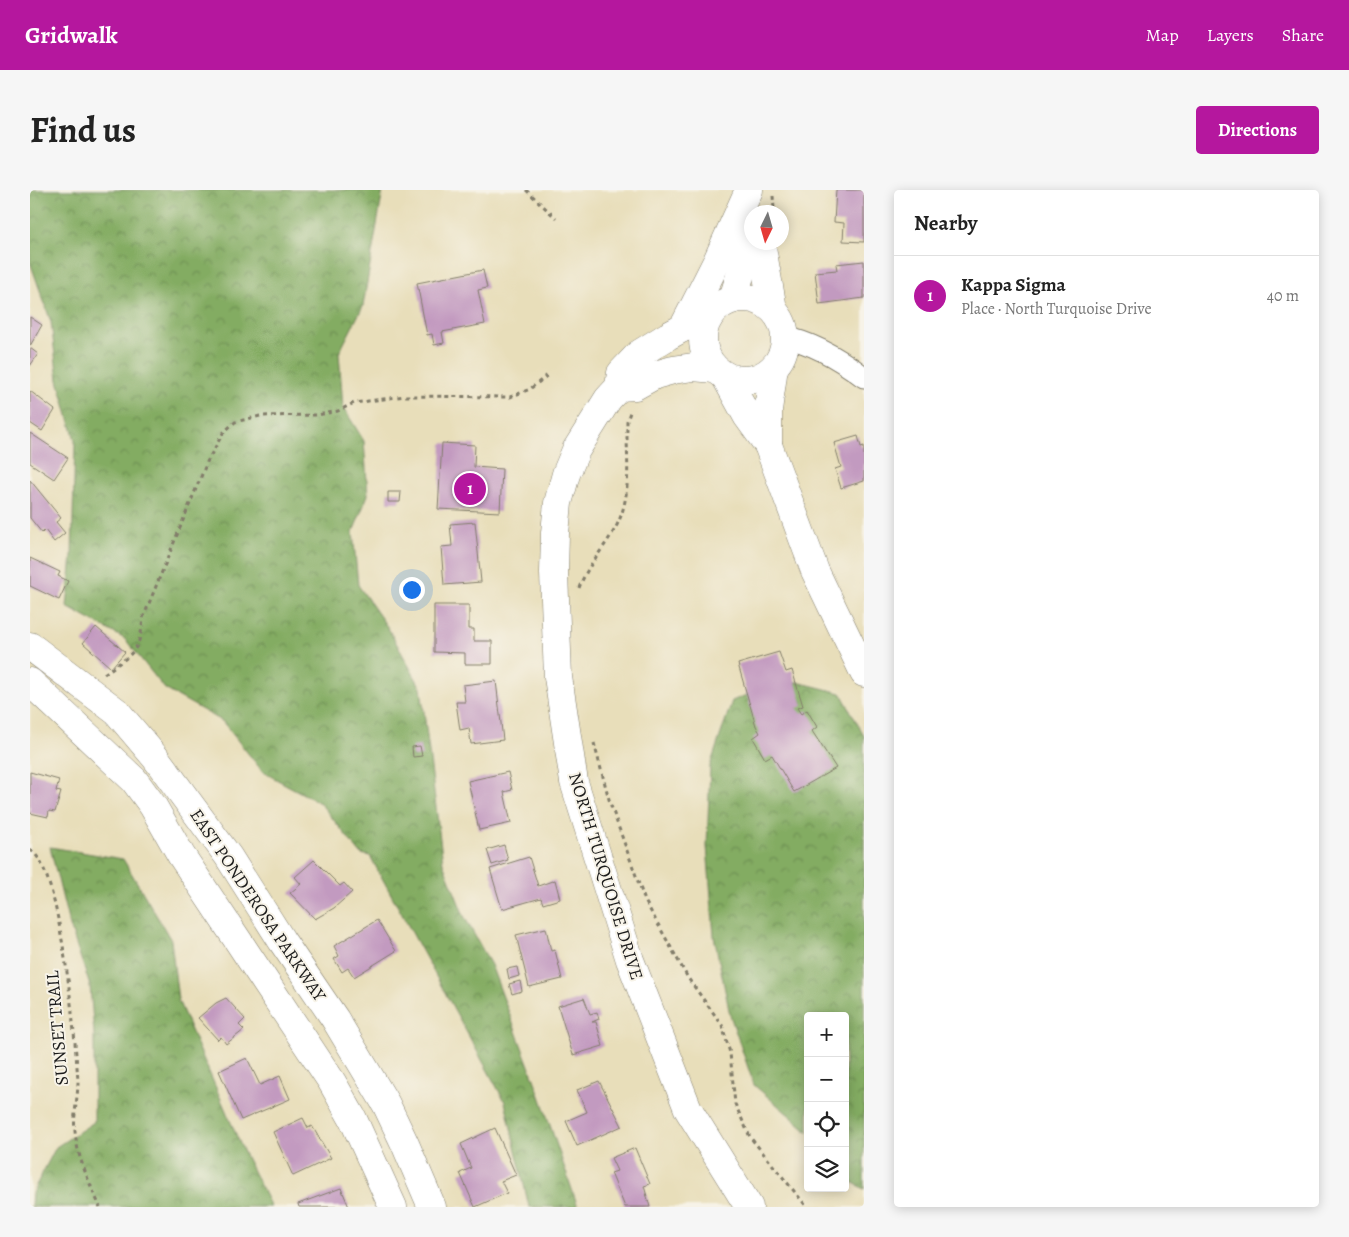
<!DOCTYPE html>
<meta charset="utf-8">
<style>
:root{--surface:#fff;--page:#f6f6f6;--text:#222;--muted:#767676;--line:#e0e0e0;--accent:#b5179e}
body{margin:0;font-family:Alegreya,serif;background:var(--page);color:var(--text)}
.controls{position:absolute;right:15px;bottom:15px;display:grid;overflow:hidden;border-radius:5px;box-shadow:0 2px 12px #0003}
.controls button{width:45px;height:45px;display:grid;place-items:center;padding:0;border:0;border-bottom:1px solid var(--line);background:var(--surface);color:var(--text);font:25px sans-serif}
.compass{position:absolute;left:714px;top:15px;width:45px;height:45px;border-radius:50%;background:var(--surface);box-shadow:0 2px 12px #0003;rotate:185deg}
.you{position:absolute;left:381px;top:399px;width:18px;height:18px;margin:-12px;border:4px solid #fff;border-radius:50%;background:#1a73e8;box-shadow:0 0 0 8px #1a73e833}
.badge{display:grid;place-items:center;width:32px;height:32px;border-radius:50%;background:var(--accent);color:#fff;font-size:16px;font-weight:700}
.pin{position:absolute;translate:-50% -50%;border:2px solid #fff;box-shadow:0 1px 5px #0006}
.list{margin:0;padding:0;list-style:none}
h2{display:flex;justify-content:space-between;align-items:center;height:65px;margin:0;padding:0 20px;font-size:21px}
h2 small{font-size:16px;font-weight:400;color:var(--muted)}
.list li{display:grid;grid-template-columns:32px 1fr auto;gap:15px;align-items:center;box-sizing:border-box;height:80px;padding:0 20px;border-top:1px solid var(--line)}
.list b{display:block;font-size:19px;white-space:nowrap}
.list p{margin:0;font-size:16px;white-space:nowrap;color:var(--muted)}
.list em{font-size:16px;font-style:normal;color:var(--muted)}
.icon{flex:none;width:28px;height:28px;fill:none;stroke:currentColor;stroke-width:2;stroke-linecap:round;stroke-linejoin:round}
.map{position:relative;flex:none;width:834px;height:1017px;overflow:hidden;border-radius:5px}
header{display:flex;align-items:center;gap:30px;box-sizing:border-box;height:70px;padding:0 25px;background:var(--accent);color:#fff}
header strong{font-size:24px}
nav{display:flex;gap:28px;margin-inline-start:auto;font-size:18px}
.intro{display:flex;align-items:center;justify-content:space-between;box-sizing:border-box;height:120px;padding:0 30px}
h1{margin:0;font-size:35px}
.button{padding:12px 22px;border-radius:5px;background:var(--accent);color:#fff;font-size:18px;font-weight:700}
main{display:flex;gap:30px;padding:0 30px}
aside{flex:1;background:var(--surface);border-radius:5px;box-shadow:0 2px 12px #0003}
.map>svg:first-child{display:block}
.forest{fill:url(#forest-crowns);stroke:#50643f}
.building{fill:#c29ac0}
.lines{fill:none;stroke-linecap:round;stroke-linejoin:round}
.street-casing{stroke:#827d6b;stroke-width:23}
.secondary-casing{stroke:#827d6b;stroke-width:29}
.path{stroke:#827d6b;stroke-width:3;stroke-dasharray:4 4;stroke-linecap:butt}
.street{stroke:#fff;stroke-width:21}
.secondary{stroke:#fff;stroke-width:28}
.labels{text-anchor:middle;stroke-width:4;stroke-linejoin:round;paint-order:stroke}
.street-label{font-size:18px;fill:#1c1c1c;stroke:#f7f3e8}
</style>
<header>
<strong>Gridwalk</strong>
<nav><a>Map</a><a>Layers</a><a>Share</a></nav>
</header>
<div class="intro"><h1>Find us</h1><a class="button">Directions</a></div>
<main>
<div class="map">
<svg width="834" height="1017" viewBox="0 0 834 1017">
<defs>
<pattern id="forest-crowns" width="20" height="18" patternUnits="userSpaceOnUse" patternTransform="scale(1.25)"><rect width="20" height="18" fill="#83ac62"/><path d="M2 6a3 3 0 1 1 6 0M12 15a3 3 0 1 1 6 0" fill="none" stroke="#6a8b50"/></pattern>
</defs>
<rect width="100%" height="100%" fill="#f7f3e8"/>
<filter id="ink" filterUnits="userSpaceOnUse"><feTurbulence type="fractalNoise" baseFrequency=".02" numOctaves="2"/><feDisplacementMap in="SourceGraphic" scale="10" xChannelSelector="R" yChannelSelector="G"/><feConvolveMatrix kernelMatrix="1 2 1 2 8 2 1 2 1" color-interpolation-filters="sRGB"/></filter>
<filter id="wash" filterUnits="userSpaceOnUse"><feTurbulence type="fractalNoise" baseFrequency=".0096" numOctaves="4" result="noise"/><feDisplacementMap in="SourceGraphic" scale="20" xChannelSelector="R" yChannelSelector="G"/><feGaussianBlur stdDeviation="1.12" result="paint"/><feColorMatrix in="noise" values="0 0 0 0 0 0 0 0 0 0 0 0 0 0 0 0 0 1.4 0 .05"/><feComposite in="paint" operator="in"/></filter>
<g filter="url(#wash)">
<rect width="100%" height="100%" fill="#e8deba"/>
<g class="forest">
<path d="M0 0H353L333 116 309 163 313 217 334 251 338 305 323 342 328 395 358 438 391 498 413 673 434 726 461 775 507 897 548 1017H499L475 912 340 666 331 664 290 613 233 582 192 531 135 499 95 449 37 417 42 366 45 250 28 190 21 132 0 72Z"/>
<path d="M755 489 811 503 834 546V999L815 988V826H778V943L773 937 724 895 700 825 684 746 677 656 680 576 702 511Z"/>
<path d="M20 657 93 669 141 750 148 810 215 965 241 1017H1L2 1003 26 957 64 932V844L60 796 38 730Z"/>
</g>
<g id="blocks">
<g class="building">
<path d="M806 0H834V52L813 51 814 33 804 32Z"/>
<path d="M834 71V108L789 114 785 82 807 80 806 74Z"/>
<path d="M453 80 457 98 448 100 455 134 412 142 414 153 404 155 402 144 397 145 387 93Z"/>
<path d="M0 127 12 135 0 156Z"/>
<path d="M0 158 8 164 0 176Z"/>
<path d="M0 201 25 220 12 241 0 233Z"/>
<path d="M0 243 38 268 24 289 0 273Z"/>
<path d="M828 246 831 257 834 256V291L811 298 805 279 811 277 804 253Z"/>
<path d="M412 253 445 255 444 277 472 279 470 322 408 319Z"/>
<path d="M0 290 31 328 26 332 35 343 24 352 15 340 12 343 0 328Z"/>
<path d="M358 302H371L370 312H358Z"/>
<path d="M445 332 451 392 414 395 411 357 422 356 420 334Z"/>
<path d="M0 368 30 382 28 386 38 391 29 410 0 396Z"/>
<path d="M404 415H439V439H444V451H462V474H435V463L404 462Z"/>
<path d="M66 437 95 462 81 478 53 453Z"/>
<path d="M749 462 756 482 762 480 773 516 767 518 771 524 777 520 787 537 782 541 806 578 764 602 742 565 735 569 723 548 730 543 726 536 708 474Z"/>
<path d="M466 491 473 550 441 554 439 538 430 540 426 512H435L433 495Z"/>
<path d="M390 556 392 566 383 567 382 557Z"/>
<path d="M0 582 29 590 26 601 31 602 25 622 19 621 18 627 0 623Z"/>
<path d="M478 582 482 600 474 602 481 633 449 640 438 591Z"/>
<path d="M474 655 478 670 462 675 457 660Z"/>
<path d="M499 667 508 696 525 690 530 709 513 714 511 708 472 719 460 679Z"/>
<path d="M284 670 310 696 314 693 322 702 304 718 285 729 260 703 271 694 265 687Z"/>
<path d="M347 730 366 761 324 787 318 778 312 782 304 769 309 766 304 756Z"/>
<path d="M516 738 521 761 525 760 532 789 499 797 486 745Z"/>
<path d="M487 777 489 786 479 789 477 779Z"/>
<path d="M490 791 492 801 482 804 479 794Z"/>
<path d="M196 808 215 829 209 835 214 840 196 854 191 847 188 850 168 828 186 813Z"/>
<path d="M554 808 560 824 567 822 569 829 562 832H566L573 856 543 865 528 816Z"/>
<path d="M217 868 230 895 250 886 260 909 211 930 189 881Z"/>
<path d="M569 891 592 936 547 956 536 931 557 922 547 900Z"/>
<path d="M273 928 278 938 282 936 301 968 263 986 243 942Z"/>
<path d="M465 938 486 985 471 991 477 1003 445 1017 430 983 441 978 431 954Z"/>
<path d="M605 958 620 994 614 996 620 1017H595L581 983 587 981 581 968Z"/>
<path d="M311 998 319 1017H269L268 1014Z"/>
</g>
</g>
</g>
<g filter="url(#ink)">
<use href="#blocks" fill-opacity="0" stroke="#827d6b" stroke-width="1"/>
<g class="lines">
<defs>
<path id="street" d="M754 147C784 153 810 169 834 187"/>
<g id="secondary">
<path d="M731 52 743 119"/>
<circle cx="714" cy="149" r="41"/>
<path d="M703 109 712 79 722 30"/>
<path d="M682 122 638 146 609 164 591 183 589 197 578 209 546 260 536 284 528 313 525 343 524 383 528 487 544 592 600 770 658 919 719 1017"/>
<path d="M653 138 687 71 719 0"/>
<path d="M695 186 717 226 738 255 785 381 834 483"/>
<path d="M589 197 605 196 625 185 643 180 663 177 685 179"/>
<path d="M738 255V220L744 177"/>
<path d="M0 456 87 522 125 567 198 666 252 751 305 829 356 914 375 954 402 1017"/>
<path d="M0 492 104 590 123 616 151 665 302 892 323 929 363 1017"/>
</g>
</defs>
<use href="#street" class="street-casing"/>
<use href="#secondary" class="secondary-casing"/>
<g class="path">
<path d="M496 0 526 28"/>
<path d="M743 6 744 19"/>
<path d="M549 398C559 372 575 358 587 335 603 303 596 265 597 231L600 222"/>
<path d="M74 484C101 464 110 464 113 428L177 272 193 243 205 232 230 226 287 225 308 221 324 213 375 206 480 207 500 199 519 184"/>
<path d="M564 553 580 613 615 711 658 788 692 835 700 863 705 914 720 947 777 1017"/>
<path d="M0 660C31 675 46 855 48 892 48 908 43 925 45 941 47 968 60 993 70 1017"/>
</g>
<use href="#street" class="street"/>
<use href="#secondary" class="secondary"/>
</g>
</g>
<g class="labels">
<g class="street-label">
<text transform="translate(576 686) rotate(73)" y="6">NORTH TURQUOISE DRIVE</text>
<text transform="translate(228 715) rotate(56)" y="6">EAST PONDEROSA PARKWAY</text>
<text transform="translate(27 838) rotate(-95)" y="6">SUNSET TRAIL</text>
</g>
</g>
</svg>
<div class="controls">
<button>+</button>
<button>−</button>
<button><svg class="icon" aria-label="locate" viewBox="0 0 24 24"><circle cx="12" cy="12" r="6"/><path d="M12 2v4M12 18v4M2 12h4M18 12h4"/></svg></button>
<button><svg class="icon" aria-label="layers" viewBox="0 0 24 24"><path d="M12 4l9 5-9 5-9-5zM3 14l9 5 9-5"/></svg></button>
</div>
<svg class="compass" viewBox="-18 -18 36 36"><path d="M0-13l5 13h-10z" fill="#e53935"/><path d="M0 13l5-13h-10z" fill="#767676"/></svg>
<div class="you"></div>
<div class="pin badge" style="left:440px;top:299px">1</div>
</div>
<aside>
<h2>Nearby<small></small></h2>
<ul class="list">
<li><span class="badge">1</span><div><b>Kappa Sigma</b><p>Place · North Turquoise Drive</p></div><em>40 m</em></li>
</ul>
</aside>
</main>
